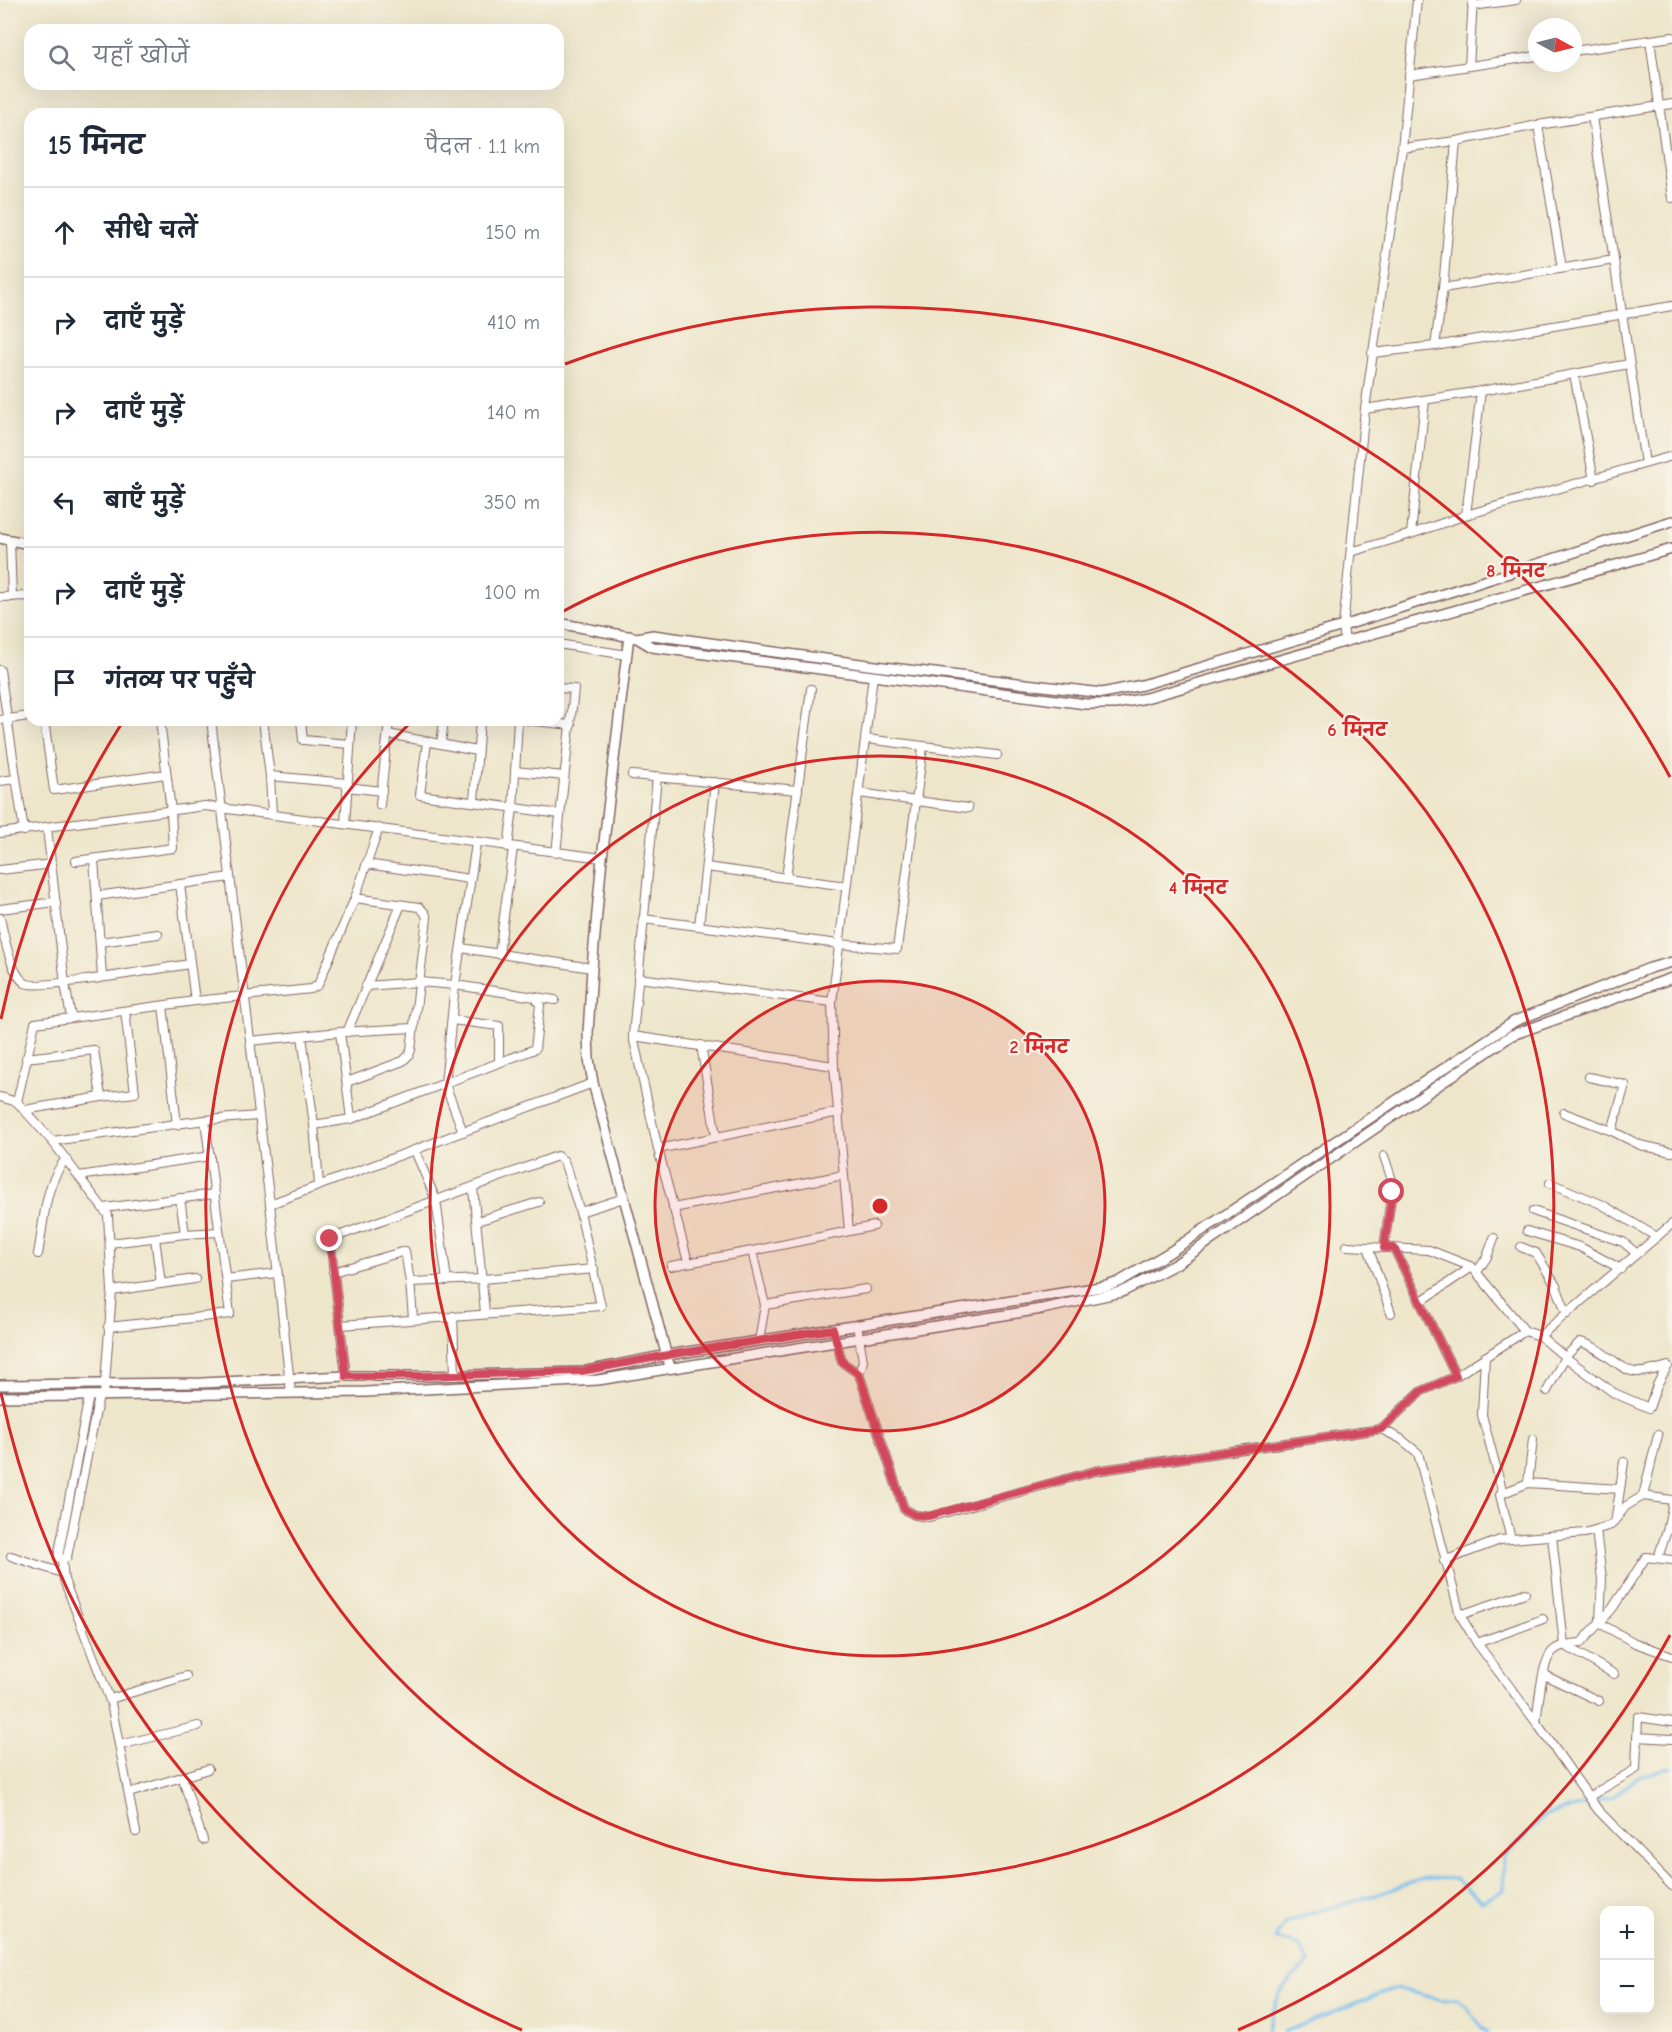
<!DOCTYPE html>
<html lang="hi">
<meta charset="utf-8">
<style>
:root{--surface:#fff;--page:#f6f6f7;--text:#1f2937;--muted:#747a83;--line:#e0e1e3}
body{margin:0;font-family:"Comic Neue","Playpen Sans Deva",sans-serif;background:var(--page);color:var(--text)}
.controls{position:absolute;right:18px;bottom:18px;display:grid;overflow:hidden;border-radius:12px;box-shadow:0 6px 24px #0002}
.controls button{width:54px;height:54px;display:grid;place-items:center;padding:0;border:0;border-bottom:2px solid var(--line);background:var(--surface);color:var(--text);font:30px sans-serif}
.compass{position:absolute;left:1528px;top:18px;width:54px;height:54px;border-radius:50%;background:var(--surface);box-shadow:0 6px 24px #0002;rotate:97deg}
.stop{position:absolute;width:18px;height:18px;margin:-14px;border:4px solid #d1495b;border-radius:50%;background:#fff}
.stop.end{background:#d1495b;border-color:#fff;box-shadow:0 2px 6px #0008}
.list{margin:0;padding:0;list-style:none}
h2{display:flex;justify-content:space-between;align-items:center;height:78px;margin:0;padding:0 24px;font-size:26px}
h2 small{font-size:20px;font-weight:400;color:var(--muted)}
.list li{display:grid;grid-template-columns:39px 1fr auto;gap:18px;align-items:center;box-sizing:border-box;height:90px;padding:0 24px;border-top:2px solid var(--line)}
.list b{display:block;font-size:22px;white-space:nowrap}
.list em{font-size:20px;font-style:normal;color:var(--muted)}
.icon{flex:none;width:33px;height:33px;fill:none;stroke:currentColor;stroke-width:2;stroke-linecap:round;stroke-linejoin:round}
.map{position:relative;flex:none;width:1672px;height:2032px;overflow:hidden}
.search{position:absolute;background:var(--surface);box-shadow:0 6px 24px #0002;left:24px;top:24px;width:540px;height:66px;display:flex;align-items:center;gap:15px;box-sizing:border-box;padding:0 21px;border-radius:18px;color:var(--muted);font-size:22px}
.panel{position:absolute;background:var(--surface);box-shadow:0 6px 24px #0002;left:24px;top:108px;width:540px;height:618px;border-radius:18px}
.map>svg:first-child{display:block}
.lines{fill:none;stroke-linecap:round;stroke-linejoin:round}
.stream{stroke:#75beed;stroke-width:3}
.minor-casing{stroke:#836563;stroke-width:10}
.tertiary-casing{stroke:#836563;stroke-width:12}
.minor{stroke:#fff;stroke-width:8}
.tertiary{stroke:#fff;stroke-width:9}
.route{stroke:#d1495b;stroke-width:8}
.ring{fill:none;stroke:#d62828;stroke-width:3}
.centre{fill:#d62828;stroke:#f7f3e8;stroke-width:3}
.ring-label{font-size:18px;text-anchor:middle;font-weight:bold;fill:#d62828;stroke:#f7f3e8;stroke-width:4.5;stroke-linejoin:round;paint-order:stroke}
</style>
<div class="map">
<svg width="1672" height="2032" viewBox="0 0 1672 2032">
<rect width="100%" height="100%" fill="#f7f3e8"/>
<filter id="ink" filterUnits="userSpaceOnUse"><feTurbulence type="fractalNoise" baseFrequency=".0167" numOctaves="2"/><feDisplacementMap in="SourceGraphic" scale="12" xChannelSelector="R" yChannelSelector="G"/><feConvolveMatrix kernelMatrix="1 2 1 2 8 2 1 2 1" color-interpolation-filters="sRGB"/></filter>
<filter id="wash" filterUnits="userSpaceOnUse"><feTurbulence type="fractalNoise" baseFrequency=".008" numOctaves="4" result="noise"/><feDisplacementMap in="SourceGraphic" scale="24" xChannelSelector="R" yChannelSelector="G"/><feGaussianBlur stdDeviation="1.35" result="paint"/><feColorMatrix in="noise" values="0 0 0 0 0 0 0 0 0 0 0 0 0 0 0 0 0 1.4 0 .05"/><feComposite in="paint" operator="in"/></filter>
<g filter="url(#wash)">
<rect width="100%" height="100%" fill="#eee6cb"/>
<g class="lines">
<g class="stream">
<path d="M1267 2032 1279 1994 1290 1980 1309 1963 1299 1946 1275 1938 1286 1923 1311 1913 1373 1896 1425 1878 1455 1879 1482 1901 1504 1890 1503 1857 1526 1836 1543 1816 1613 1797 1637 1778 1668 1767 1672 1768"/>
<path d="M1284 2032 1396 1988 1441 2000 1458 1999 1469 2009 1482 2028 1487 2032"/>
</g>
</g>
</g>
<g filter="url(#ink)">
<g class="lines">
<defs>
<g id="minor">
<path d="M1472 6 1516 0"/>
<path d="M1650 40 1672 198"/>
<path d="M1573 51 1672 37"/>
<path d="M1469 66 1473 0"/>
<path d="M1409 75 1537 56"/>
<path d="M1592 117 1645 463"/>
<path d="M1538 125 1562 268"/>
<path d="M1402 148 1456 141 1538 125 1672 104"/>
<path d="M1443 288 1614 260"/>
<path d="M1435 346 1443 288 1456 141"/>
<path d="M1372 353 1435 346 1672 306"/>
<path d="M1574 374 1594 480"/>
<path d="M1365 409 1481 391 1629 364"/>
<path d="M1466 515 1481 391"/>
<path d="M1411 534 1425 400"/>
<path d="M10 540 12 597"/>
<path d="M1351 552 1411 534 1466 515 1672 456"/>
<path d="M0 597 30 596V598"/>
<path d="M1345 642 1343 626 1365 409 1402 148 1417 0"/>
<path d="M558 644 627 655"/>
<path d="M0 670 24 831"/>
<path d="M0 720 30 716"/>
<path d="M44 720 54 790 166 774"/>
<path d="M211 720 270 1204 291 1393"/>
<path d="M263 720 270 776 272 815"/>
<path d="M301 720 303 740 350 744"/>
<path d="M526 720 571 725"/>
<path d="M388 734 477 751"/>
<path d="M866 739 997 755"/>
<path d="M427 742 420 795 560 814"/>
<path d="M441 744 444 720"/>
<path d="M515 771 564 776"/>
<path d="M632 775 798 790"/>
<path d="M270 776 347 783"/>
<path d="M657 776 633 1036 658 1149 688 1262"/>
<path d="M0 781 16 779"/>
<path d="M347 787 382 791"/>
<path d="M859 793 968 808"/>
<path d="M474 801 480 720"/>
<path d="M380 805 389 720"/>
<path d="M345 824 352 720"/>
<path d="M47 828 65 984 71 1017"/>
<path d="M0 833 205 806 602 858"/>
<path d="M508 847 513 809 518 720"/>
<path d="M556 853 574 689 558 688"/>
<path d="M94 859 102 976"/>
<path d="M76 861 173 848 171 811 160 720"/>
<path d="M366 864 470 879"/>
<path d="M706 867 846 886"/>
<path d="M0 870 52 864"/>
<path d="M786 878 811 689"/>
<path d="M180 884 195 1001"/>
<path d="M97 896 230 877"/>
<path d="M0 909 56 902"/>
<path d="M0 918C4 935 10 973 25 983 36 991 167 967 190 964"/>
<path d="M643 919 839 944 897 949 923 747"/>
<path d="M699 926 715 782"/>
<path d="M100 942 158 934"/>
<path d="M461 948 592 968"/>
<path d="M499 954 513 848"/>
<path d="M638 978 832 1002"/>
<path d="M366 986 419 982 455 985 555 1000"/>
<path d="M163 1006 177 1125"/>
<path d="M452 1020 499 1026V1061"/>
<path d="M340 1032 351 1119"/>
<path d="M347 1032 401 905"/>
<path d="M302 1036 314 1125 319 1184"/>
<path d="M633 1036 834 1066"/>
<path d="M250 1041 340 1032 413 1028"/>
<path d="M701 1045 716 1136"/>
<path d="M26 1058 94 1050 101 1097"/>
<path d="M1589 1077 1625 1085 1612 1131"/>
<path d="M347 1082 403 1061 409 1055 411 1050 427 918 425 913 419 907 355 898"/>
<path d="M0 1097 17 1102 52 1141 108 1215 112 1291 104 1396"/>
<path d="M17 1102 35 1023 195 1001 311 989 318 985 355 898 379 828"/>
<path d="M24 1110 101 1097 135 1093 125 1011"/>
<path d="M1564 1113 1612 1131 1640 1145 1672 1152"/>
<path d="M314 1125 351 1119 535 1049 540 1005 536 998"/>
<path d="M463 1132 445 1084 455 985 476 843"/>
<path d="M52 1141 205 1120 258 1116"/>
<path d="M658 1149 839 1112"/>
<path d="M415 1151 436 1200 447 1281"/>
<path d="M1384 1156 1393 1183 1384 1248"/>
<path d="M79 1176 210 1156"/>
<path d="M1550 1183 1601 1204 1657 1237"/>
<path d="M473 1188 485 1313"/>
<path d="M270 1204 593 1083"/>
<path d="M104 1208 215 1194"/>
<path d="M673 1208 844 1175"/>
<path d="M1533 1211 1623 1242 1636 1253"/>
<path d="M580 1212 624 1198"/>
<path d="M477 1221 539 1202"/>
<path d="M849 1231 834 1066 832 1002 873 676"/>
<path d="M1527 1231 1580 1247 1621 1269"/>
<path d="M185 1234 219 1232"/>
<path d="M155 1238 161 1284"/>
<path d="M110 1243 185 1234 180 1198"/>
<path d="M1347 1246 1429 1250 1472 1267 1525 1331 1540 1336 1565 1357 1614 1393 1649 1408 1657 1385 1667 1367"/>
<path d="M1368 1247 1391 1313"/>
<path d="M1521 1247 1536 1253 1556 1286 1567 1314"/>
<path d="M1394 1248 1456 1376"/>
<path d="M752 1251 765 1305 759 1341"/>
<path d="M38 1254C44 1223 44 1184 66 1159"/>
<path d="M671 1266 752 1251 874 1226"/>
<path d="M333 1272 405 1251 410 1282 413 1318"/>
<path d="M1477 1272 1487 1257 1494 1238"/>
<path d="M226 1279 277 1273"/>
<path d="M410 1282 483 1279 594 1269"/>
<path d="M112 1291 195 1279"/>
<path d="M1420 1302 1472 1267"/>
<path d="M765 1305 866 1289"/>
<path d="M453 1316 455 1376"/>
<path d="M341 1325 601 1306 580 1212 564 1161 557 1156 330 1239 346 1376"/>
<path d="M857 1325 863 1361 859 1374"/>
<path d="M108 1327 230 1314 205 1120"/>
<path d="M833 1329 842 1362 859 1374 904 1509 915 1515 929 1517 1095 1471 1381 1429 1420 1392 1456 1376 1525 1331"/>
<path d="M1540 1336 1672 1224"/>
<path d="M1485 1357 1482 1415 1503 1493"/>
<path d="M1547 1391 1565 1357 1580 1342C1602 1347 1619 1370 1635 1372 1645 1373 1658 1369 1668 1366"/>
<path d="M89 1396 58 1557 62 1560 67 1557 99 1396"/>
<path d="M1381 1429 1401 1439 1418 1453 1460 1615 1477 1643 1536 1722 1598 1810 1672 1886"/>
<path d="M1528 1483 1533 1439"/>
<path d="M1643 1496 1658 1435"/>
<path d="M1616 1517 1624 1462"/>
<path d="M1596 1530 1602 1579 1600 1621"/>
<path d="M1552 1536 1564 1645 1614 1674"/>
<path d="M1511 1539 1500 1495 1503 1493 1528 1483 1620 1489"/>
<path d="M11 1556 62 1573"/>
<path d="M1658 1558 1668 1527 1672 1506"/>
<path d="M62 1560 64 1580 111 1703 136 1832"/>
<path d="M1444 1561 1500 1540 1585 1533 1611 1525 1626 1506 1643 1496 1672 1500"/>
<path d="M1460 1615 1525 1593"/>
<path d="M1599 1623 1635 1643 1672 1656"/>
<path d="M1477 1643 1543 1619"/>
<path d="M1544 1675 1599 1701"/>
<path d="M110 1699 186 1676"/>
<path d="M1536 1722C1539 1705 1541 1662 1553 1651 1561 1644 1571 1644 1581 1643L1612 1609 1646 1557 1672 1560"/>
<path d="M1637 1737 1672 1739"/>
<path d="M120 1745 198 1726"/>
<path d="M182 1777 203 1840"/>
<path d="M129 1793 208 1769"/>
<path d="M1590 1796 1636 1769 1638 1717 1672 1722"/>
</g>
<g id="tertiary">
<path d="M0 538 30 544"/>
<path d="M558 623 637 638 652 647 1086 704H1115L1146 698 1672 549"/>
<path d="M629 636 602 858 592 968 588 1034 589 1059 593 1083 670 1368"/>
<path d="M637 638 653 635 875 666 1102 693 1142 685 1343 626 1672 521"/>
<path d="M0 1385 202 1383 346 1376H425L582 1372 668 1355 1107 1286 1119 1282 1170 1252 1515 1021 1650 968 1672 962"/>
<path d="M0 1397 366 1392 598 1380 1042 1309 1122 1292 1176 1264 1512 1035 1672 978"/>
</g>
</defs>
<use href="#minor" class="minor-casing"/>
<use href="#tertiary" class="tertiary-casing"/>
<use href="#minor" class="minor"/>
<use href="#tertiary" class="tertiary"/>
</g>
</g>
<g class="lines" filter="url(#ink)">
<path class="route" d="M330 1239 346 1376H425L582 1371 668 1355 833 1329 842 1362 859 1374 904 1509 915 1515 929 1516 1095 1471 1381 1429 1420 1392 1456 1376 1394 1248H1384L1392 1192"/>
</g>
<circle cx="880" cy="1206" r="225" fill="#d62828" fill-opacity=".12"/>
<g class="ring">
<circle cx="880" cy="1206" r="225"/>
<circle cx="880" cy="1206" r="450"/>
<path d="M558 614A674 674 0 1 1 412 721"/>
<path d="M1670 1635A899 899 0 0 1 1238 2030M522 2030A899 899 0 0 1 1 1393M1 1019A899 899 0 0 1 122 723M565 364A899 899 0 0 1 1670 777"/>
</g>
<circle cx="880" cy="1206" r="9" class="centre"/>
<g class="ring-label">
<text x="1516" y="577">8 मिनट</text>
<text x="1357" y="736">6 मिनट</text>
<text x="1198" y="894">4 मिनट</text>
<text x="1039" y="1053">2 मिनट</text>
</g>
</svg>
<div class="controls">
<button>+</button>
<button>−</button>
</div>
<svg class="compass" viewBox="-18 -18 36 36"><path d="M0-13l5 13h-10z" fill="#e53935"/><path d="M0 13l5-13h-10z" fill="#747a83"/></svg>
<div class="stop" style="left:1392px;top:1192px"></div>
<div class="stop end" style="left:330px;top:1239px"></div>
<div class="search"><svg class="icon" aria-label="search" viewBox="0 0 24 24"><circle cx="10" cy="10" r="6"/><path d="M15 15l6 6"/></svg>यहाँ खोजें</div>
<section class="panel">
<h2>15 मिनट<small>पैदल · 1.1 km</small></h2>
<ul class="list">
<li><svg class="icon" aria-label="ahead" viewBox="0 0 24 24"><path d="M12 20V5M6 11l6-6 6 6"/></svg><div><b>सीधे चलें</b></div><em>150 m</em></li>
<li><svg class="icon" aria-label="right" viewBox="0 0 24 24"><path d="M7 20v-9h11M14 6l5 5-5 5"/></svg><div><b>दाएँ मुड़ें</b></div><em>410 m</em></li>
<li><svg class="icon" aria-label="right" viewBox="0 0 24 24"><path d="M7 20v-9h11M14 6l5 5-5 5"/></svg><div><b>दाएँ मुड़ें</b></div><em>140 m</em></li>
<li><svg class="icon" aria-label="left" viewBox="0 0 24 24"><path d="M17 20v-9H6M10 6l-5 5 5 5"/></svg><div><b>बाएँ मुड़ें</b></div><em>350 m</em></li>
<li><svg class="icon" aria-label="right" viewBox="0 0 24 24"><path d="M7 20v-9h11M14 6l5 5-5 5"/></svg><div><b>दाएँ मुड़ें</b></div><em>100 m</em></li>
<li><svg class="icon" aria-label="arrive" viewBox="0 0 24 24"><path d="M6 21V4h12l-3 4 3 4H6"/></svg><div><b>गंतव्य पर पहुँचे</b></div></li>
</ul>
</section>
</div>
